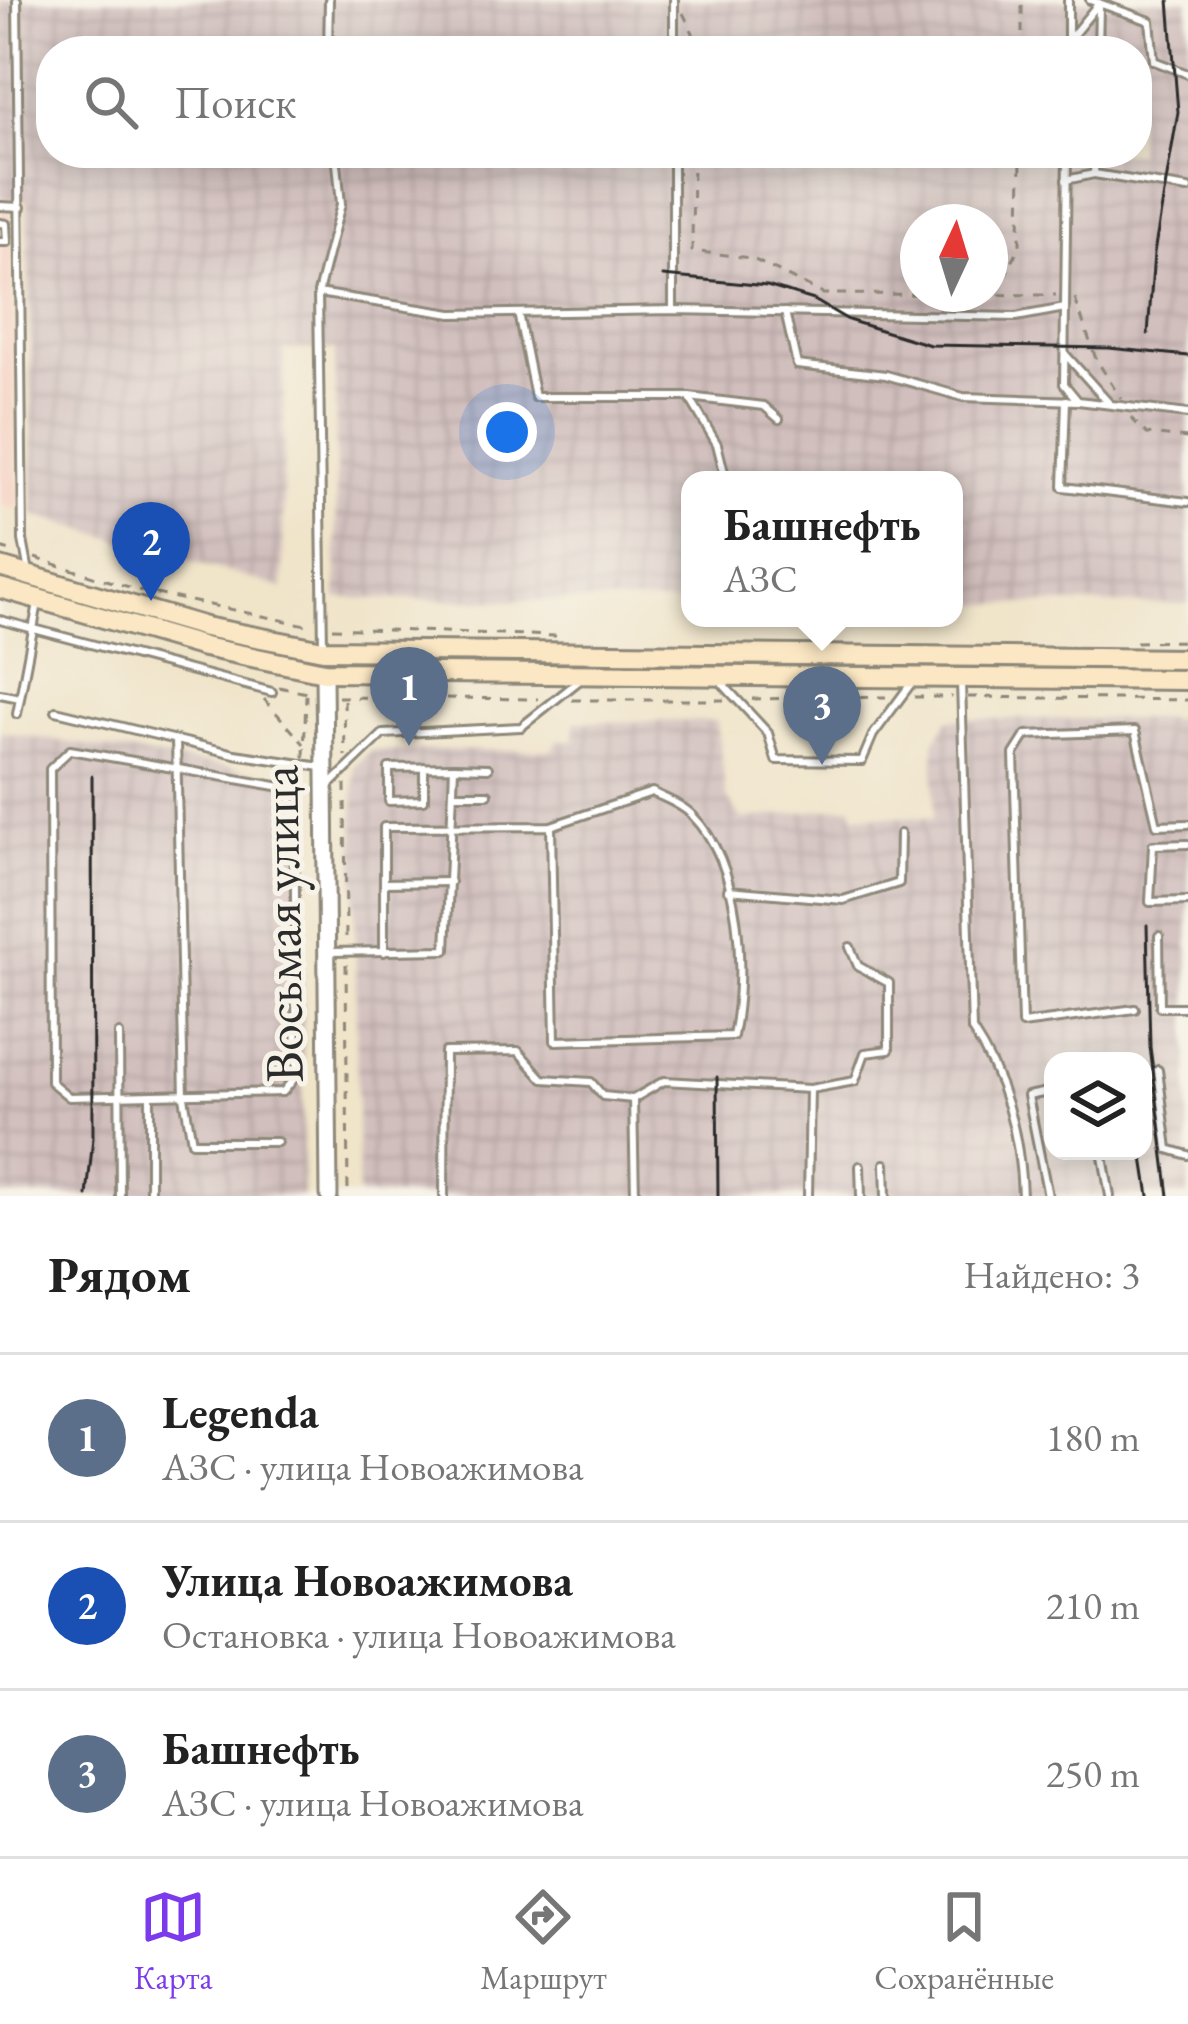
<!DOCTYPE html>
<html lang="ru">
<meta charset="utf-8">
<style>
:root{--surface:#fff;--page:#f6f6f6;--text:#222;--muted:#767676;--line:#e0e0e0;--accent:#7c3aed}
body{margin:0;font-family:"EB Garamond",serif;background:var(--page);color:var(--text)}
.controls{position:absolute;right:36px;bottom:36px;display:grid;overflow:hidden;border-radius:24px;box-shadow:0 6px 30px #0003}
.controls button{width:108px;height:108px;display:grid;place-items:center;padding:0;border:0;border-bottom:3px solid var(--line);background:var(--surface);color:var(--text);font:60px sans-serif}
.compass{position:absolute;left:900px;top:204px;width:108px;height:108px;border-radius:50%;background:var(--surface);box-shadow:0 6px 30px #0003;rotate:4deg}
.you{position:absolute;left:507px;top:432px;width:42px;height:42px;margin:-30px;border:9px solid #fff;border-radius:50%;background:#1a73e8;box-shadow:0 0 0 18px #1a73e833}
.badge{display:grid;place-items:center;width:78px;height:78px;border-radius:50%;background:var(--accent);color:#fff;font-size:39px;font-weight:700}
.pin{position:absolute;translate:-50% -99px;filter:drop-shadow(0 3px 6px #0008)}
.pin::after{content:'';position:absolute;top:63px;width:42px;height:36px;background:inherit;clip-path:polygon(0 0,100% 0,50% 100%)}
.popup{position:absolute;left:681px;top:471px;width:282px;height:156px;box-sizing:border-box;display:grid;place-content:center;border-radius:24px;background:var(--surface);filter:drop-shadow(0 3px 9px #0005);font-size:39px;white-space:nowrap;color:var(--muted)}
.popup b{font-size:45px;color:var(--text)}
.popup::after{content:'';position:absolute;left:50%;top:100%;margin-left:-24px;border:24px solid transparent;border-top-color:var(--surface)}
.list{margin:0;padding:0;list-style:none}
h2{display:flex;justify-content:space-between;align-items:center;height:156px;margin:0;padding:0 48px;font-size:51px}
h2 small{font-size:39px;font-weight:400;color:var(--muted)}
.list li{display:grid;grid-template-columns:78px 1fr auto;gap:36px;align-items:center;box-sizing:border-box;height:168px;padding:0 48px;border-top:3px solid var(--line)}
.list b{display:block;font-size:45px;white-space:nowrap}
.list p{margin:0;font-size:39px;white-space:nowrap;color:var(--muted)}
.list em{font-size:39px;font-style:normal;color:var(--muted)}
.icon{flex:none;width:66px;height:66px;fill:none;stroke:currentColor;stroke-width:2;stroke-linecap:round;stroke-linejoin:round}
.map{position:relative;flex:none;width:1188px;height:1196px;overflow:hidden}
.search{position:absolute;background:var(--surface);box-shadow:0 6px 30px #0003;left:36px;right:36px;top:36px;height:132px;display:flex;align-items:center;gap:30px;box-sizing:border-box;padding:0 42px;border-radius:48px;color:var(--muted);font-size:45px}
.sheet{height:660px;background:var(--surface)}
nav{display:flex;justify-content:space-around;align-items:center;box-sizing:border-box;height:168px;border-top:3px solid var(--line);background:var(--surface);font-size:33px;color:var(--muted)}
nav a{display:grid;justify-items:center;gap:6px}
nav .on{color:var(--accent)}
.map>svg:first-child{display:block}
.built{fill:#f6d2c3}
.industrial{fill:url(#industrial-grid);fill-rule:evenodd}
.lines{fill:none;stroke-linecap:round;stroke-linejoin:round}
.service-casing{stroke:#8e887a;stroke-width:12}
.tertiary-casing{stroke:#8e887a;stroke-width:21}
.secondary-casing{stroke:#8e887a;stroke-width:24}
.path{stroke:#8e887a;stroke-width:3;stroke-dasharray:9 9;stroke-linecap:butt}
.service{stroke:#fff;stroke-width:6}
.tertiary{stroke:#fff;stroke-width:15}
.secondary{stroke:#fbe7c3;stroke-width:18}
.rail{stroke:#2b2b2b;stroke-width:3}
.labels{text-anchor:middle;stroke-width:10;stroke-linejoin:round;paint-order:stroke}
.street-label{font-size:54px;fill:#2b2b2b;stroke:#f7f3e8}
</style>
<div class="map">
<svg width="1188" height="1196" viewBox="0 0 1188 1196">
<defs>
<pattern id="industrial-grid" width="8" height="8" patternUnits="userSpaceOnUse" patternTransform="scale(3)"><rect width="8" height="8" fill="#d1bfbd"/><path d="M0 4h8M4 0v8" fill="none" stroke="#b4a4a3"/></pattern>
</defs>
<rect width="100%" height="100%" fill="#f7f3e8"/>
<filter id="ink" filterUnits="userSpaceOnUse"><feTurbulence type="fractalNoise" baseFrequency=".00833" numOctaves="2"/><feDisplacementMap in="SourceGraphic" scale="24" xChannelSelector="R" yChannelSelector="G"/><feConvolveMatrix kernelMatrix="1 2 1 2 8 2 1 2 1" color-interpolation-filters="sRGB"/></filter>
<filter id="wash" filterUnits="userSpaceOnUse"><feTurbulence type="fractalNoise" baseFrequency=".004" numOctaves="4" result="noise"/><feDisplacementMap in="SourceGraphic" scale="48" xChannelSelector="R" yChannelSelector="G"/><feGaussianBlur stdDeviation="2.7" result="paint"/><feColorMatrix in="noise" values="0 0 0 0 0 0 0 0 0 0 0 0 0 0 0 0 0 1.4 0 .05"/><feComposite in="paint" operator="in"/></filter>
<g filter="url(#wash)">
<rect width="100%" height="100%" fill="#f0e4c9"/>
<path class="built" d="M0 211H10L19 510 0 505Z"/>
<g class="industrial">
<path d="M0 0H1188V604H954V480H690V603L337 598 335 349H284L283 588 34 515 27 201 0 199ZM51 51H1137V153H51ZM918 222H990V294H918Z"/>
<path d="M949 719H1188V1196H358L354 767 372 750H554L556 740H574L575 722 717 721 726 795 742 820 851 806 854 815 934 818V742ZM1053 1061H1143V1151H1053Z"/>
<path d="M0 732 303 779V1196H0Z"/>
</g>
</g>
<g filter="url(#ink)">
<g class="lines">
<defs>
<g id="service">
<path d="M17 0 23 540 29 572"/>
<path d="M1090 0 1150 21 1154 61 1188 74"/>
<path d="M1068 41 1099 3"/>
<path d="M328 51 329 0"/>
<path d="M674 51V0"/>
<path d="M1068 51V0"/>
<path d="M1098 51 1099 7"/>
<path d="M1067 153 1064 384 1078 401 1188 414"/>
<path d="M1094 174 1188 189"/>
<path d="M1066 180 1094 174 1095 153"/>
<path d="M0 206 21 207"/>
<path d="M0 223 6 224 7 242H0"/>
<path d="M318 293 452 314 673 310 1016 317 1065 308"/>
<path d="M673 310V153"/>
<path d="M785 312 797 365 886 375 963 397 1078 401"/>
<path d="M518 313 535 397H689L717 444 726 480"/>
<path d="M1065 354 1108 402"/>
<path d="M689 397 764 406 779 419"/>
<path d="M1066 400 1063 487 1188 502"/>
<path d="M0 620 272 692"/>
<path d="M323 647 318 293 341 204 336 153"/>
<path d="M720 681 768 733 776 760 862 761 873 735 913 681"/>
<path d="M961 683 972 1030C1006 1081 1020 1136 1022 1196"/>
<path d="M0 694 20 698"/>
<path d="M56 711 235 754 321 767"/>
<path d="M17 714 38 603"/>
<path d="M176 740 184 1097 192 1142H277"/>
<path d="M70 750 282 787 294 805 297 1075 283 1092 69 1097 51 1082 50 769Z"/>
<path d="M454 767 488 768"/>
<path d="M331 784 383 734 521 727 580 680"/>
<path d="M453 794H488"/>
<path d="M1188 844 1153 845 1150 902 1188 901"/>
<path d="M384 883 450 882"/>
<path d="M728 890 843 900 899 883 900 834"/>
<path d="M1159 936 1160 1007H1188"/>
<path d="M331 952 446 950 454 767 389 768V801L424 800V767"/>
<path d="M384 952V827L551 826 555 1041 733 1036C746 972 742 866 693 816 683 805 666 799 652 792L551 826"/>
<path d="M1135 1009 1022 1024 1014 754 1026 735 1135 731 1157 825 1188 824"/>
<path d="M119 1034 120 1196"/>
<path d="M1158 1070 1168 1149 1188 1155"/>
<path d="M150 1097V1196"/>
<path d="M633 1099 635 1196"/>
<path d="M1102 1151 1110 1196"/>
<path d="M885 1164 886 1196"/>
<path d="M860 1166 861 1196"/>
<path d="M444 1196 445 1052 518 1051 543 1079 591 1082 603 1096 633 1099 664 1081 810 1089"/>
<path d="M808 1196 810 1089 855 1081 865 1053 889 1050V983L858 966 850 947"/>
<path d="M1048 1196 1028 1096 1053 1091"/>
</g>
<path id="tertiary" d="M324 672 329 1196"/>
<g id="secondary">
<path d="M0 567 205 627 323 650 1188 659"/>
<path d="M0 588 204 647 324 672 1188 680"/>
</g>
</defs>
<use href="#service" class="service-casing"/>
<use href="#tertiary" class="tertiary-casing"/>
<use href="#secondary" class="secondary-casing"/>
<g class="path">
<path d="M683 13 693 33V51"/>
<path d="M1022 51V0"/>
<path d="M693 153 692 251 751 258 823 294 1056 295"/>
<path d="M996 293 1020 246 1021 153"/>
<path d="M1075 299 1096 359 1121 399"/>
<path d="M1131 418 1147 434 1188 438"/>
<path d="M0 548 14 552"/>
<path d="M35 558 142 591 311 626"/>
<path d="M332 628 556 636"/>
<path d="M1136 642 1188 641"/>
<path d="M279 687 311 694"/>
<path d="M338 697 538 699"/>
<path d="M914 697H952"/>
<path d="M968 697 1188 700"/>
<path d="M264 699 304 744"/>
<path d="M752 699 886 697"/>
<path d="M344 700 345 756"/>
<path d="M572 700H724"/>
<path d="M304 757 306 695"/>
<path d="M345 784 346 942"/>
<path d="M346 964 348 1196"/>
</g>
<use href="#service" class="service"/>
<use href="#tertiary" class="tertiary"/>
<use href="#secondary" class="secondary"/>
<g class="rail">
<path d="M663 276 767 286 814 300 848 320 930 345 1109 348 1188 356"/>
<path d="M1148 334 1154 253 1178 112 1169 0"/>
<path d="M1147 925 1150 1047 1169 1196"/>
<path d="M717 1077 718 1196"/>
<path d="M1142 1151 1149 1196"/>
<path d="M87 1196 93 1138 92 776"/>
</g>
</g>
</g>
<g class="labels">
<g class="street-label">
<text transform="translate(281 924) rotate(-91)" y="19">Восьмая улица</text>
</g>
</g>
</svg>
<div class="controls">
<button><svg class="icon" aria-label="layers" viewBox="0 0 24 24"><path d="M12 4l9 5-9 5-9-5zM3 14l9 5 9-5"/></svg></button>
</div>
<svg class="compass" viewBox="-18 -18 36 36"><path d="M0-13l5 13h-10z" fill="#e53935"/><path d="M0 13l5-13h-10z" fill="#767676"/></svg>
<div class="you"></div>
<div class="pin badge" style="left:409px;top:746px;background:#5c6f8a">1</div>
<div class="pin badge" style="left:151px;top:601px;background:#1a4fb4">2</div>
<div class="pin badge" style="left:822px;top:765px;background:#5c6f8a">3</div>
<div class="popup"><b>Башнефть</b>АЗС</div>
<div class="search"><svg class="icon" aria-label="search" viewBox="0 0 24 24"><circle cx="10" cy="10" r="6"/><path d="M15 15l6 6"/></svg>Поиск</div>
</div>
<section class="sheet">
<h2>Рядом<small>Найдено: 3</small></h2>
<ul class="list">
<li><span class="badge" style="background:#5c6f8a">1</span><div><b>Legenda</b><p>АЗС · улица Новоажимова</p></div><em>180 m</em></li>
<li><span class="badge" style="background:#1a4fb4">2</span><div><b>Улица Новоажимова</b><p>Остановка · улица Новоажимова</p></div><em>210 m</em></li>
<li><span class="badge" style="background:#5c6f8a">3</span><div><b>Башнефть</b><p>АЗС · улица Новоажимова</p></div><em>250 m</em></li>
</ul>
</section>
<nav>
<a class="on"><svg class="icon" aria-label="map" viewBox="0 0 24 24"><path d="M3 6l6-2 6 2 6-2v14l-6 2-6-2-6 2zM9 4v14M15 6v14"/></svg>Карта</a>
<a><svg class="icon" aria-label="directions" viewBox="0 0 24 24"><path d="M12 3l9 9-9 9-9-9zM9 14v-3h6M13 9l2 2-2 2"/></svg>Маршрут</a>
<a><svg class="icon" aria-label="saved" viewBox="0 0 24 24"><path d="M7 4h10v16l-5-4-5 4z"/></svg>Сохранённые</a>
</nav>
